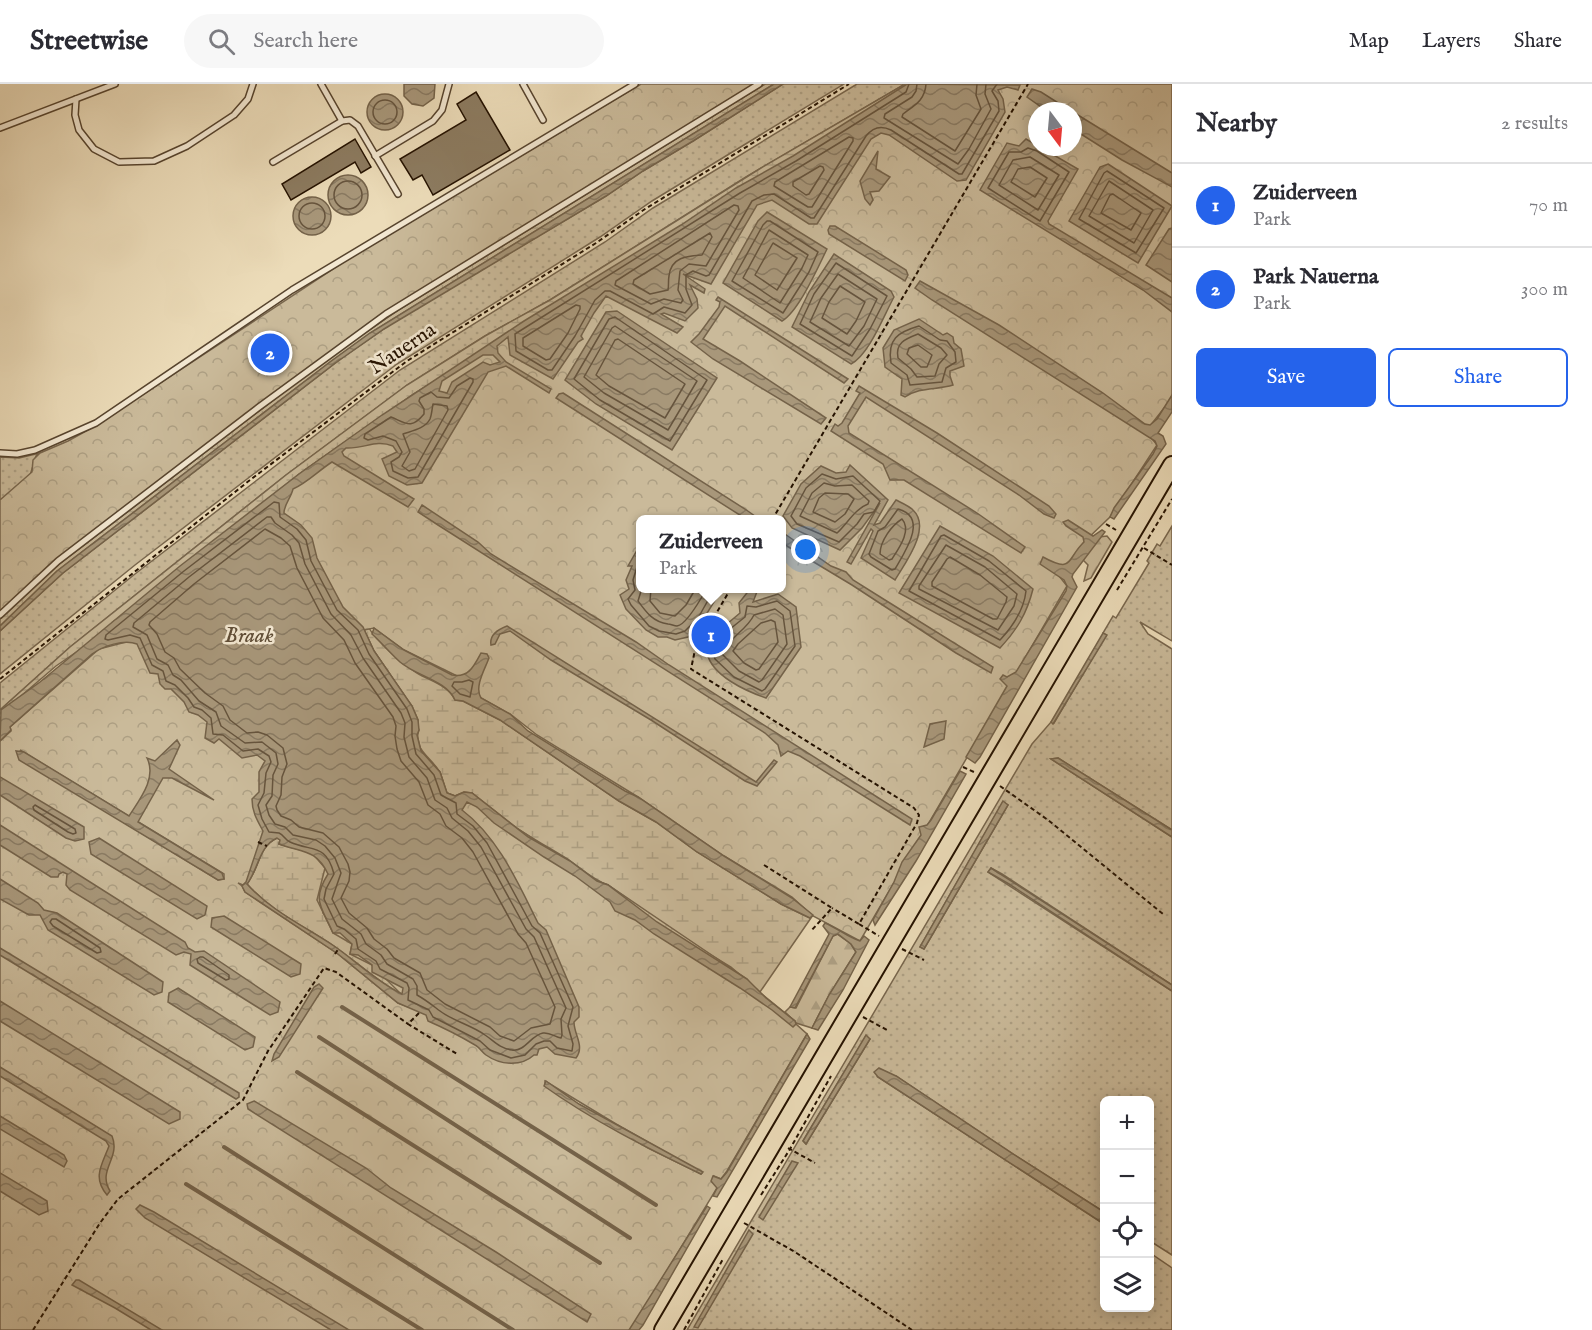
<!DOCTYPE html>
<meta charset="utf-8">
<style>
:root{--surface:#fff;--page:#f7f7f7;--text:#2b2b33;--muted:#7c7c81;--line:#e1e1e2;--accent:#2563eb}
body{margin:0;font-family:"IM FELL English",serif;background:var(--page);color:var(--text)}
.controls{position:absolute;right:18px;bottom:18px;display:grid;overflow:hidden;border-radius:9px;box-shadow:0 3px 15px #0003}
.controls button{width:54px;height:54px;display:grid;place-items:center;padding:0;border:0;border-bottom:2px solid var(--line);background:var(--surface);color:var(--text);font:30px sans-serif}
.compass{position:absolute;left:1028px;top:18px;width:54px;height:54px;border-radius:50%;background:var(--surface);box-shadow:0 3px 15px #0003;rotate:164deg}
.you{position:absolute;left:806px;top:466px;width:21px;height:21px;margin:-15px;border:4px solid #fff;border-radius:50%;background:#1a73e8;box-shadow:0 0 0 9px #1a73e833}
.badge{display:grid;place-items:center;width:39px;height:39px;border-radius:50%;background:var(--accent);color:#fff;font-size:20px;font-weight:700}
.pin{position:absolute;translate:-50% -50%;border:3px solid #fff;box-shadow:0 2px 6px #0006}
.popup{position:absolute;left:636px;top:431px;width:150px;height:78px;box-sizing:border-box;display:grid;place-content:center;border-radius:9px;background:var(--surface);filter:drop-shadow(0 2px 4px #0005);font-size:20px;white-space:nowrap;color:var(--muted)}
.popup b{font-size:22px;color:var(--text)}
.popup::after{content:'';position:absolute;left:50%;top:100%;margin-left:-12px;border:12px solid transparent;border-top-color:var(--surface)}
.list{margin:0;padding:0;list-style:none}
h2{display:flex;justify-content:space-between;align-items:center;height:78px;margin:0;padding:0 24px;font-size:26px}
h2 small{font-size:20px;font-weight:400;color:var(--muted)}
.list li{display:grid;grid-template-columns:39px 1fr auto;gap:18px;align-items:center;box-sizing:border-box;height:84px;padding:0 24px;border-top:2px solid var(--line)}
.list b{display:block;font-size:22px;white-space:nowrap}
.list p{margin:0;font-size:20px;white-space:nowrap;color:var(--muted)}
.list em{font-size:20px;font-style:normal;color:var(--muted)}
.actions{display:flex;gap:12px;padding:18px 24px}
.actions a{flex:1;padding:14px 0;border:2px solid var(--accent);border-radius:9px;text-align:center;font-size:21px;color:var(--accent)}
.actions .main{background:var(--accent);color:#fff}
.icon{flex:none;width:33px;height:33px;fill:none;stroke:currentColor;stroke-width:2;stroke-linecap:round;stroke-linejoin:round}
.map{position:relative;flex:none;width:1172px;height:1246px;overflow:hidden}
header{display:flex;align-items:center;gap:36px;box-sizing:border-box;height:84px;padding:0 30px;background:var(--surface);border-bottom:2px solid var(--line)}
header strong{font-size:28px}
nav{display:flex;gap:33px;margin-inline-start:auto;font-size:21px}
.search{width:420px;height:54px;background:var(--page);display:flex;align-items:center;gap:15px;box-sizing:border-box;padding:0 21px;border-radius:33px;color:var(--muted);font-size:22px}
main{display:flex}
aside{flex:1;background:var(--surface)}
.map>svg:first-child{display:block}
.grass{fill:url(#grass-dots);stroke:#78664d;stroke-width:1.5;fill-rule:evenodd}
.forest{fill:url(#forest-firs);stroke:#78664d;stroke-width:1.5}
.wetland{fill:url(#wetland-marsh);stroke:#78664d;stroke-width:1.5}
.park{fill:url(#park-crowns);stroke:#78664d;stroke-width:1.5;fill-rule:evenodd}
.water{fill:url(#water-waves);stroke:#746249;stroke-width:1.5;fill-rule:evenodd}
.lines{fill:none;stroke-linecap:round;stroke-linejoin:round}
.shore{stroke:#66543d;stroke-width:1.5}
.stream{stroke:#746249;stroke-width:4}
.building{fill:#8c7b60;stroke:#251200;stroke-width:1.5}
.service-casing{stroke:#57442e;stroke-width:8}
.primary-casing{stroke:#251200;stroke-width:20}
.path{stroke:#251200;stroke-width:2;stroke-dasharray:4.5 3;stroke-linecap:butt}
.service{stroke:#f3e8d2;stroke-width:5}
.primary{stroke:#ecdcb9;stroke-width:16}
.labels{text-anchor:middle;stroke-width:5;stroke-linejoin:round;paint-order:stroke}
.street-label{font-size:21px;fill:#251200;stroke:#f3e8d2}
.water-label{font-size:22px;font-style:italic;fill:#604e37;stroke:#f3e8d2}
</style>
<header>
<strong>Streetwise</strong>
<div class="search"><svg class="icon" aria-label="search" viewBox="0 0 24 24"><circle cx="10" cy="10" r="6"/><path d="M15 15l6 6"/></svg>Search here</div>
<nav><a>Map</a><a>Layers</a><a>Share</a></nav>
</header>
<main>
<div class="map">
<svg width="1172" height="1246" viewBox="0 0 1172 1246">
<defs>
<pattern id="grass-dots" width="8" height="8" patternUnits="userSpaceOnUse" patternTransform="scale(1.5)"><rect width="8" height="8" fill="#caba9a"/><path d="M2 2h.1M6 6h.1" fill="none" stroke="#ad9f83" stroke-width="1.8" stroke-linecap="round"/></pattern>
<pattern id="forest-firs" width="22" height="20" patternUnits="userSpaceOnUse" patternTransform="scale(1.5)"><rect width="22" height="20" fill="#caba9a"/><path d="M5 1l3.5 6h-7zM16 11l3.5 6h-7z" fill="#ad9f83"/></pattern>
<pattern id="wetland-marsh" width="20" height="14" patternUnits="userSpaceOnUse" patternTransform="scale(1.5)"><rect width="20" height="14" fill="#caba9a"/><path d="M1 5h8M5 5V1M11 12h8M15 12V8" fill="none" stroke="#ad9f83"/></pattern>
<pattern id="park-crowns" width="20" height="18" patternUnits="userSpaceOnUse" patternTransform="scale(1.5)"><rect width="20" height="18" fill="#caba9a"/><path d="M2 6a3 3 0 1 1 6 0M12 15a3 3 0 1 1 6 0" fill="none" stroke="#ad9f83"/></pattern>
<pattern id="water-waves" width="16" height="10" patternUnits="userSpaceOnUse" patternTransform="scale(1.5)"><rect width="16" height="10" fill="#a8977a"/><path d="M0 5q4-4 8 0t8 0" fill="none" stroke="#897a62"/></pattern>
</defs>
<rect width="100%" height="100%" fill="#ecdcb9"/>
<filter id="stains"><feTurbulence type="fractalNoise" baseFrequency=".00333" numOctaves="4"/><feColorMatrix values="0 0 0 0 .2 0 0 0 0 .09 0 0 0 0 .02 0 0 0 .5 -.17"/></filter>
<radialGradient id="worn" r=".72"><stop offset=".6" stop-color="#630" stop-opacity="0"/><stop offset="1" stop-color="#630" stop-opacity=".3"/></radialGradient>
<g class="grass">
<path d="M783 0H844L652 117 600 153 397 280 135 481 0 590V547L63 489 342 274 394 238 606 112 643 87 693 57Z"/>
<path d="M857 0H905L746 93 550 216 485 252 407 301 286 391 70 563 0 626V599L135 490 400 286 605 158 653 124Z"/>
<path d="M40 369 36 372 0 489V373L19 374Z"/>
<path d="M1172 442V557L1140 538 1148 550 1172 565V746L1058 674 1051 675 1172 753V901L1002 790 991 784 988 788 1172 907V1171L1150 1157V1016H1104V1128L1013 1070 896 992 878 993 1104 1140V1224H1150V1169L1172 1184V1246H687L1032 660 1051 638 1054 639 1106 551 1103 549 1113 532 1116 534 1149 479 1147 477 1157 460 1160 462ZM1003 718 1008 721 924 865 920 863ZM866 952 870 955 806 1060 803 1057Z"/>
</g>
<g class="forest">
<path d="M1107 452 1112 458 1091 494 1084 497 1088 481 1083 476 1099 453Z"/>
<path d="M837 850 851 860 856 868 829 911 812 944 796 939 785 928 790 923 796 924 833 852Z"/>
</g>
<g class="wetland">
<path d="M765 0H774L370 249 330 278 57 487 0 542V535L54 484 327 275 400 225Z"/>
<path d="M905 0H913L414 310 306 385 124 531 114 537 107 547 56 582 0 630V626L70 563 286 391 407 301 485 252 550 216 761 84Z"/>
<path d="M369 544C376 557 404 581 417 589 430 597 448 601 455 616L463 617 500 636 619 717 656 738 697 768 781 820 810 834 813 831 760 908 731 883 683 854 608 801C593 796 582 785 569 776 535 755 500 737 472 709L455 712 447 709C443 702 443 694 439 687 431 673 412 665 419 646L404 611 374 567 364 546Z"/>
<path d="M277 754 280 756 279 760 312 769 324 780 328 790 323 829 372 881 390 897 404 904 402 911C377 897 357 878 334 862 304 842 271 827 247 800 259 785 258 762 277 754Z"/>
</g>
<g class="park">
<path d="M641 0H765L400 225 327 275 54 484 0 535V416L32 388 33 376 40 369 68 357 95 342 342 179Z"/>
<path d="M912 0H1172V314L1146 347 1157 361 1110 433 1084 458 1059 492 1067 502 860 857 813 832 792 813 724 772 638 713 537 651 510 630 481 614 457 592 404 566 374 544 364 546 374 567 412 622 418 636 417 651 421 667 440 688 447 709 455 712 464 708 472 709 518 745 597 797 608 801 747 895 752 902 795 937 796 940 807 950 727 1087 721 1095 714 1092 717 1104 631 1246H0V657L11 647 10 643 99 565 130 557 120 533 299 390 414 310ZM1037 27H1073V63H1037ZM640 436H782V504H640ZM20 666 224 790V795L218 796 125 739ZM277 754 280 756 279 760 312 769 325 784 317 816 333 849 352 860 350 870 372 881 417 926 398 919 338 870 245 808 242 802 238 799 243 801C262 787 256 763 277 754ZM545 997 616 1040 702 1089 701 1090 648 1064 545 1002Z"/>
</g>
<g class="water">
<path d="M404 0H435L434 14 423 22 412 20 404 12Z"/>
<path d="M774 0H783L693 57 643 87 606 112 384 245 334 280 63 489 0 547V542L57 487 330 278 370 249Z"/>
<path d="M907 0 1020 1 1018 6 1007 3 998 6 1003 15 1005 28 966 96 957 97 889 51 881 49 871 55 817 140H809L772 116 757 121 711 200 683 190 705 205 704 209 690 201 697 215 698 224 685 237 664 229 661 230 683 243 677 249 606 212 594 229 581 252 583 255 578 258 553 295 510 271 508 253 497 262 498 269 506 278 551 305 549 309 506 282 488 288 422 399 407 401 389 392 382 375 397 368 393 362C375 355 365 365 346 364L342 368 344 372 414 415 408 423 332 378C318 387 307 399 293 405 291 414 284 420 284 429L301 441 312 454 317 474 343 523 363 543 374 567 412 622 418 636 419 646 417 651 421 667 440 688 447 709 455 712 464 708 472 709 528 753 570 777 597 797 608 801 657 838 747 895 766 914 795 937 796 940 793 943 772 926 740 904 654 850 635 836 615 827 610 818 575 792 544 773 494 739 477 723 467 718 462 726C498 753 518 799 538 839L546 846 579 923V933L574 938C574 951 585 962 576 974L555 970 547 963 539 965 537 971H534C521 983 500 981 486 971 482 968 479 963 475 961 460 952 444 944 428 937L426 931 398 919 338 870 245 808 242 802 246 798 263 747C257 736 252 728 252 715L259 708V688L265 677 257 671 242 674 219 655 214 659 205 654 207 638 198 631 189 628 184 618 171 605H165L160 600 158 590 150 589 137 560C124 555 103 562 92 570L10 643 11 646 0 657 1 626 40 598 180 482 299 390 382 331 524 237 681 141 736 104 793 72ZM483 271H493L500 278 490 281 483 278 452 298 447 309 439 307 442 297ZM277 754 280 756 279 760C303 769 316 765 328 790 311 817 322 823 333 849H340L352 860 350 870 358 871 372 881V888L403 904 402 910C377 898 357 878 334 862 304 842 271 827 247 800 258 786 259 762 277 754Z"/>
<path d="M1032 5 1041 8 1071 27H1047L1027 13Z"/>
<circle cx="385" cy="28" r="18"/>
<path d="M1073 28 1172 89V103L1122 76 1073 45Z"/>
<path d="M1026 55 1078 85 1048 137 1049 140 1172 214V228L1143 206 980 106 1007 59 1019 62Z"/>
<path d="M878 67 876 85 890 93 879 107 870 108 873 116 870 121 865 115 860 97Z"/>
<path d="M1108 80 1172 122 1138 179 1069 137 1100 83Z"/>
<circle cx="348" cy="111" r="20"/>
<circle cx="312" cy="132" r="19"/>
<path d="M767 128 827 165C818 183 799 227 782 237L723 199 758 137Z"/>
<path d="M830 142H835L906 186 908 191 905 197 829 150 828 146Z"/>
<path d="M1172 144V198L1146 181 1169 145Z"/>
<path d="M834 170 891 207 894 213C884 231 869 271 851 280L792 243 809 208Z"/>
<path d="M920 197 999 241 1103 309 1145 340 1150 341 1157 335 1172 311V328L1158 349 1163 352 1166 360 1114 435 1110 433 1114 424 1153 370 1157 362 1155 357 932 216 915 204Z"/>
<path d="M718 213 848 295 844 299 725 222 703 255 740 277 826 334 821 340 713 275 691 258 699 250 719 223 720 218 716 216Z"/>
<path d="M617 227 717 294 672 366 596 320 565 296 606 228Z"/>
<path d="M919 235 943 251 947 249 953 253 954 259 961 265 964 282 950 287V292L953 301C937 306 919 303 905 313L901 311 902 295 885 283 883 264 894 246Z"/>
<path d="M859 302 937 349 1049 422 1056 430 1054 434 1044 430 1019 411 866 313 848 342 849 349 977 429 1025 463 1021 469 904 396H890L883 380 831 347 835 340 838 342 842 339 860 309 856 307Z"/>
<path d="M563 309 745 425 759 435H746L556 314 559 310Z"/>
<path d="M850 381 888 416 874 441 880 439 896 416C902 419 909 422 913 426 932 444 905 479 895 496L861 474 873 447 871 445 851 480 847 478 880 419 862 444 840 466 792 444 783 432 801 400 821 382 836 389 846 388Z"/>
<path d="M422 421 478 458 491 470 636 558 669 581 912 735 910 741 800 672 788 667 781 672 778 661 765 649 438 441 418 428Z"/>
<path d="M1068 436 1093 452 1102 446 1105 448 1073 490 1072 493 1077 503 980 673 975 679 966 673 1007 602 1000 595 1003 591 1007 593 1016 588 1066 507 1067 502 1064 496 1040 480 1043 473C1074 490 1066 475 1084 458L1083 453 1066 442 1063 438Z"/>
<path d="M940 442 993 472 1033 505C1027 529 1017 546 1000 564L899 509Z"/>
<path d="M782 448 831 482 846 488 853 496 885 516 993 583 991 589 956 569 852 501 782 459Z"/>
<path d="M640 461V504L722 505 701 539 697 541 688 553 675 556 667 553H658L646 546 626 525 620 511 629 505 626 496 632 482H628Z"/>
<path d="M750 505H758L753 518 778 510 796 523 801 563 766 614C746 607 712 592 707 569L712 561 708 559 713 552 716 553 721 545 740 529 739 519Z"/>
<path d="M507 542 756 698 774 676 777 678 757 702 745 697 651 636 551 576 510 547 500 550 495 560 491 561C489 550 499 545 507 542Z"/>
<path d="M374 544 404 566 452 591C469 594 474 582 481 569L487 570 489 574C485 585 474 603 481 614L510 630 528 647 625 707 638 713 724 772 792 814 813 831 810 834 781 820 697 768 656 738 619 717 500 636 463 617 455 616C446 596 416 592 400 578 390 569 382 559 372 550Z"/>
<path d="M1103 549 1107 551 1053 640 1051 638Z"/>
<path d="M946 637 944 655 924 663 930 640Z"/>
<path d="M177 656 180 661 169 685 214 716 172 694H163L138 738 222 789 224 795 218 796 19 676 16 667 24 668 129 732C140 715 157 694 147 674L155 677Z"/>
<path d="M1058 674 1172 746V753L1051 675Z"/>
<path d="M960 687 966 690 916 777 875 841 873 836 894 798 902 778 921 751 919 743 927 741 931 736Z"/>
<path d="M0 693 84 743V755L75 757 66 754 0 711Z"/>
<path d="M1003 717 1008 721 924 865 920 863Z"/>
<path d="M0 741 185 858 188 864 195 868 204 867 280 918 278 928 270 931 190 881 191 870 184 868 176 871 70 806 66 801 67 790 63 788 59 790 58 793H51L0 761Z"/>
<path d="M99 754 207 822 205 831 197 835 91 770 89 758Z"/>
<path d="M991 784 1172 901V907L1009 800 988 788Z"/>
<path d="M0 795 38 819 44 826 57 829 163 898 162 908 154 911 48 846 40 831H29L0 815Z"/>
<path d="M224 832 301 880 300 890 291 893 211 843 212 834Z"/>
<path d="M825 839C837 844 849 854 860 857L864 852 869 856 843 906 818 946 812 944 829 911 856 868 851 860 838 850 833 852 795 924 790 923 829 850 823 842Z"/>
<path d="M0 864 239 1009V1013L236 1015 0 871Z"/>
<path d="M319 900 323 904 279 973 272 977 274 970 314 903Z"/>
<path d="M178 904 255 953 253 963 245 966 168 918 169 909Z"/>
<path d="M0 917 180 1028V1035L169 1040 0 937Z"/>
<path d="M807 950 810 955 717 1113 713 1112 717 1104 711 1097 713 1092 721 1095 727 1088Z"/>
<path d="M866 951 870 955 806 1060 803 1057Z"/>
<path d="M0 983 112 1052C121 1074 97 1086 110 1107L107 1111C92 1093 102 1081 109 1062L106 1057 0 992Z"/>
<path d="M879 984 896 992 1013 1070 1104 1128V1140L878 993 874 988Z"/>
<path d="M546 997 579 1020 703 1088 701 1090C647 1064 593 1037 544 1002Z"/>
<path d="M254 1017 366 1084 391 1104 496 1168 591 1230 587 1238 248 1025 247 1020Z"/>
<path d="M0 1032 64 1071 67 1077 64 1083 0 1045Z"/>
<path d="M792 1077 798 1079 763 1136 759 1133Z"/>
<path d="M0 1089 47 1117 48 1127 39 1131 0 1107Z"/>
<path d="M140 1121 154 1128 349 1246H331L145 1134 136 1125Z"/>
<path d="M707 1122 710 1124 643 1241 639 1246H629Z"/>
<path d="M749 1146 753 1150 698 1244 694 1243Z"/>
<path d="M76 1196H79L162 1246H151L115 1224 72 1201Z"/>
</g>
<g class="lines">
<g class="shore">
<path d="M909 0 906 8 796 77 740 109 515 250 516 267 548 286H552L575 252 595 216 605 207H610L653 230 664 223 685 229 692 221 686 205V191L693 187 706 192 709 191 752 117 764 111 774 110 811 134H814L866 52C873 43 881 41 891 46L959 90H962L999 27 998 17 992 7 997 0"/>
<path d="M917 0 916 7 912 13 885 30 884 34 958 80 969 65 991 25 985 10 986 0"/>
<path d="M926 0C925 16 915 21 903 30L902 33 955 67 981 25 976 11 977 0"/>
<circle cx="385" cy="28" r="12"/>
<path d="M849 53 853 54V57L812 123H808L774 102 775 98Z"/>
<path d="M1028 64 1037 67 1069 88 1040 137 988 104 1009 68H1021Z"/>
<path d="M1030 73 1059 91 1038 126 999 101 1013 76Z"/>
<path d="M820 82 823 83 824 86 809 110 806 111 793 102V98Z"/>
<path d="M1030 83 1047 94 1035 113 1011 98 1018 85Z"/>
<path d="M1107 87 1164 124 1136 169 1079 135 1104 89Z"/>
<path d="M1109 97 1153 126 1134 159 1089 132Z"/>
<circle cx="348" cy="111" r="14"/>
<path d="M1113 110 1141 129 1131 146 1101 129 1110 111Z"/>
<circle cx="312" cy="132" r="13"/>
<path d="M734 121 738 122 739 126 706 182 689 180 680 187 678 206 683 216 681 219 664 215 651 220 615 201 616 197Z"/>
<path d="M767 137H770L818 168 809 188 783 229 732 197 763 141Z"/>
<path d="M769 146 808 171 802 184 780 219 743 194Z"/>
<path d="M710 149 712 153 702 171C687 172 671 173 669 192 668 197 669 201 668 206L650 210 633 200 634 196Z"/>
<path d="M773 159 797 174 777 206 755 191Z"/>
<path d="M836 179 887 212 870 245 852 272 800 240 814 210Z"/>
<path d="M838 190 877 215 864 242 849 262 810 238 821 214Z"/>
<path d="M840 202 865 218 856 237 847 250 822 234 829 218Z"/>
<path d="M576 221 580 222V225L568 249 550 275 546 276 523 262V254Z"/>
<path d="M615 233 707 296 670 357 600 316 574 295 609 235Z"/>
<path d="M615 242 697 297 668 346 604 309 584 293 612 244Z"/>
<path d="M919 242 940 256 947 257 955 268 956 278 946 284 942 298 910 301 907 291 891 279C887 255 898 248 919 242Z"/>
<path d="M918 250 941 264 947 271 939 280 935 292 917 293 911 285 898 274C895 259 905 255 918 250Z"/>
<path d="M618 255 685 300 665 334 609 302 596 291 615 256Z"/>
<path d="M918 261 932 271 927 283H921L907 270 909 264Z"/>
<path d="M470 294 473 295V298L418 393 408 394 393 387 391 378 399 373 402 368 396 357 383 352 368 356 364 354 365 350 391 333C406 339 411 346 424 330V325L419 317 420 314 431 308 437 313 449 314 457 302Z"/>
<path d="M433 320 447 322 448 326 415 385 409 387 402 382 410 368 403 350C411 347 425 345 430 335 432 330 432 324 433 320Z"/>
<path d="M822 390 836 395 853 392 880 417 874 428 864 430 857 440 839 458 797 440 791 432 806 404Z"/>
<path d="M824 399 835 402 852 401 869 417 868 420C855 425 847 440 837 449L800 432 812 409Z"/>
<path d="M825 409 848 410 854 415 845 430 835 438 813 428 819 414Z"/>
<path d="M274 418 279 419 280 433 297 445 306 456 311 477 337 526 358 546 369 570 407 625 412 638V652L416 670 434 691 441 711 456 719 457 730 473 742 487 759 532 842 540 849 573 923 568 942 573 960 572 967 557 964 550 957H544L536 960 525 971 511 974 490 966 480 957 433 933 429 926 408 916 409 904 407 899 380 885 376 877 358 865 356 855 344 845 337 842 324 815 326 805 334 790C326 759 312 768 290 758 285 756 284 751 279 749L269 748 262 735 258 721 264 709 266 689 271 678 269 672 258 665 243 667 223 651 213 650 211 634 202 626 194 623 188 614 175 601 166 597 163 587 152 581 140 554 130 551 108 556 105 555 106 551 184 487Z"/>
<path d="M898 425C929 433 905 468 895 485L892 486 871 473 869 470 878 447 885 443Z"/>
<path d="M267 433H271L275 439 292 451 299 459 305 480 331 530 351 551 363 574 401 629 405 639 404 653 409 673 427 694 435 716 447 724 452 734 468 747 481 763 526 845 534 853 566 924 561 935 562 951 561 954C555 953 550 948 543 949 531 951 525 968 512 966 499 964 494 957 485 951 471 941 453 937 440 927 432 921 426 916 417 911V902L413 895 387 880 381 871 366 860 361 850 342 835 332 815 341 789 335 774 325 762 316 756 293 751 285 743 275 740 269 731 266 721 272 712 273 691 278 680 276 669 262 658 245 659 221 642 216 628 199 617 181 596 173 591 168 581 157 575 147 551 133 543 134 539 189 493Z"/>
<path d="M902 435C912 446 899 464 892 475L889 476 880 470C880 457 892 441 902 435Z"/>
<path d="M265 445 281 454 290 462 297 484 323 534 344 556 355 579 393 633 396 642 395 652 397 665 401 677 419 698 428 721 440 730 446 742 462 754 473 768 518 850 526 859 555 923 550 940 531 944 514 957 500 952 490 943 445 920 427 906 420 889 394 874 387 865 374 855 367 844 349 829 341 814 349 797 350 788 348 780 339 763 323 749 299 743 291 736 281 732 277 726 276 722 281 711 282 693 287 680 283 664 267 651 258 648 247 649 230 636 223 622 205 609 180 585 174 574 165 568 157 550 149 541 150 538 194 500Z"/>
<path d="M944 451 989 477 1026 507C1024 526 1013 542 1000 556L909 507 941 452Z"/>
<path d="M946 461 985 483 1017 510 1014 522 998 546 919 505V502Z"/>
<path d="M640 473 633 496 635 506 628 515 631 521 649 542 659 547 676 550 685 547 698 534 715 504"/>
<path d="M950 473 980 491 1007 513 1006 518 997 535H993L932 502V498L947 475Z"/>
<path d="M642 504 638 517C646 528 653 538 668 540 671 540 674 542 677 542 686 541 702 513 707 504"/>
<path d="M651 504 650 517 660 529 675 532 686 521 696 504"/>
<path d="M777 517 790 527 795 562 765 605 762 607 734 593 715 575 714 571 717 559 725 549 745 533 747 522 756 523Z"/>
<path d="M775 525 783 531 787 560 762 596 759 598 739 587 722 570C729 553 746 547 754 531Z"/>
<path d="M771 536 775 538 778 558 759 585 756 586 744 579 733 567 738 560 761 539Z"/>
<path d="M469 596 473 598 470 613 460 610 452 602 454 598H462Z"/>
<path d="M35 721 75 745 76 749 73 750 68 748 34 726 33 723Z"/>
<path d="M52 835H56L100 864 101 868 97 869 53 842 50 838Z"/>
<path d="M200 873H203L229 891V895L226 896 198 879 197 875Z"/>
</g>
<g class="stream">
<path d="M342 923 656 1121"/>
<path d="M319 953 630 1154"/>
<path d="M297 988 600 1179"/>
<path d="M224 1063 513 1246"/>
<path d="M186 1100 422 1246"/>
</g>
</g>
<g class="building">
<path d="M476 8 510 66 433 111 422 91 413 96 400 75 466 36 457 20Z"/>
<path d="M355 55 371 83 361 89 355 78 291 116 282 100Z"/>
</g>
<g class="lines">
<defs>
<g id="service">
<path d="M321 0 342 37"/>
<path d="M523 0 543 36"/>
<path d="M76 15 75 31 79 46 94 65 119 78 154 77 187 62 234 31 248 15 253 0"/>
<path d="M0 44 115 0"/>
<path d="M375 72 433 37 442 26 449 0"/>
<path d="M273 78 342 37 350 36 358 42 398 110"/>
<path d="M0 369 17 370 35 366 96 339 292 206 635 0"/>
<path d="M0 531 58 477 259 323 386 230 759 0"/>
</g>
<path id="primary" d="M663 1246 1172 381"/>
</defs>
<use href="#service" class="service-casing"/>
<use href="#primary" class="primary-casing"/>
<g class="path">
<path d="M772 436 1028 0"/>
<path d="M1106 440 1116 446"/>
<path d="M1144 464 1172 481"/>
<path d="M731 504 695 566 691 585 914 724 919 731 917 739 859 840 832 824"/>
<path d="M1117 506 1172 415"/>
<path d="M0 595 250 396 407 277 596 159 645 125 849 0"/>
<path d="M963 683 974 688"/>
<path d="M1000 702 1048 736 1163 830"/>
<path d="M258 758 267 762"/>
<path d="M764 781 832 824 811 847"/>
<path d="M859 840 879 852"/>
<path d="M902 865 924 876"/>
<path d="M335 870 339 864"/>
<path d="M419 929 408 940 457 970"/>
<path d="M863 933 887 946"/>
<path d="M788 1064 815 1079"/>
<path d="M761 1111 790 1065 831 992"/>
<path d="M744 1139 795 1168 912 1246"/>
<path d="M33 1246 100 1139 118 1115 243 1016 268 967 324 884 336 888 408 940"/>
<path d="M684 1246 723 1175"/>
</g>
<use href="#service" class="service"/>
<use href="#primary" class="primary"/>
</g>
<g class="labels">
<g class="street-label">
<text transform="translate(402 264) rotate(-34)" y="7">Nauerna</text>
</g>
<g class="water-label">
<text x="249" y="558">Braak</text>
</g>
</g>
<rect width="100%" height="100%" filter="url(#stains)"/>
<rect width="100%" height="100%" fill="url(#worn)"/>
</svg>
<div class="controls">
<button>+</button>
<button>−</button>
<button><svg class="icon" aria-label="locate" viewBox="0 0 24 24"><circle cx="12" cy="12" r="6"/><path d="M12 2v4M12 18v4M2 12h4M18 12h4"/></svg></button>
<button><svg class="icon" aria-label="layers" viewBox="0 0 24 24"><path d="M12 4l9 5-9 5-9-5zM3 14l9 5 9-5"/></svg></button>
</div>
<svg class="compass" viewBox="-18 -18 36 36"><path d="M0-13l5 13h-10z" fill="#e53935"/><path d="M0 13l5-13h-10z" fill="#7c7c81"/></svg>
<div class="you"></div>
<div class="pin badge" style="left:711px;top:551px">1</div>
<div class="popup"><b>Zuiderveen</b>Park</div>
<div class="pin badge" style="left:270px;top:269px">2</div>
</div>
<aside>
<h2>Nearby<small>2 results</small></h2>
<ul class="list">
<li><span class="badge">1</span><div><b>Zuiderveen</b><p>Park</p></div><em>70 m</em></li>
<li><span class="badge">2</span><div><b>Park Nauerna</b><p>Park</p></div><em>300 m</em></li>
</ul>
<div class="actions"><a class="main">Save</a><a>Share</a></div>
</aside>
</main>
